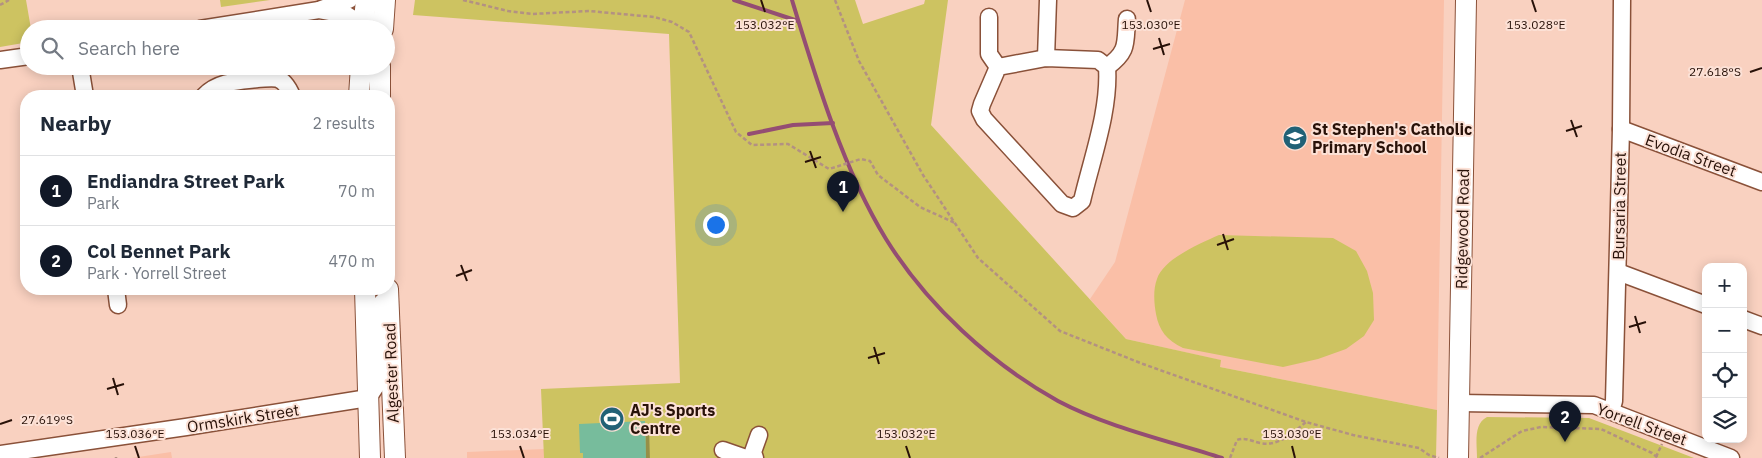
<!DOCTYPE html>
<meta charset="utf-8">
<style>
:root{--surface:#fff;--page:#f2f2f3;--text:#1f2937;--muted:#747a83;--line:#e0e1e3;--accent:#111827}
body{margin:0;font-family:"IBM Plex Sans",sans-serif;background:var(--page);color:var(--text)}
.controls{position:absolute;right:15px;bottom:15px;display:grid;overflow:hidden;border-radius:10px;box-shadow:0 2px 12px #0003}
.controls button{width:45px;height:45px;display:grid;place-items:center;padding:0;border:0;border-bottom:1px solid var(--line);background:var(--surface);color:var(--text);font:25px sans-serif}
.you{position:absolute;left:715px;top:224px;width:18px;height:18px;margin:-12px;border:4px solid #fff;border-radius:50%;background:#1a73e8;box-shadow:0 0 0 8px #1a73e833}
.badge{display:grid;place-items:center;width:32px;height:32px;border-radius:50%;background:var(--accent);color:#fff;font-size:16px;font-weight:700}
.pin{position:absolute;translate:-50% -41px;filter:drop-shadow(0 1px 2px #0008)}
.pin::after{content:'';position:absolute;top:26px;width:18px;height:15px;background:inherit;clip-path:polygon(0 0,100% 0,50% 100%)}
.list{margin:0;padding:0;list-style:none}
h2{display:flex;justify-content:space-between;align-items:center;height:65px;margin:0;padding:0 20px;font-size:21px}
h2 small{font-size:16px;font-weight:400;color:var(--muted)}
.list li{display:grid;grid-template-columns:32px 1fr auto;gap:15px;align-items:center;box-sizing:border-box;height:70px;padding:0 20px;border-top:1px solid var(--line)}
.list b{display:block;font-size:19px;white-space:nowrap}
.list p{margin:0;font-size:16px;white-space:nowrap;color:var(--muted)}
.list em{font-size:16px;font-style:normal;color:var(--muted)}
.icon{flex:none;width:28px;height:28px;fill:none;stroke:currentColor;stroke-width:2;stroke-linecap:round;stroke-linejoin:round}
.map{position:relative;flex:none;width:1762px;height:458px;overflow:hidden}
.search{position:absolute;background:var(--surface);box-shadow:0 2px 12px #0003;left:20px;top:20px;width:375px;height:55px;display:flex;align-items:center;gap:12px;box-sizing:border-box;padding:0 18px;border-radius:28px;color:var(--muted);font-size:19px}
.panel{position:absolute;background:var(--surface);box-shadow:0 2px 12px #0003;left:20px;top:90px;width:375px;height:205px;border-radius:20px}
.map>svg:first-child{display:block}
.built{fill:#fabfa7}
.green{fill:#cdc361}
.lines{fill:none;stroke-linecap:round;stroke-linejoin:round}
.stream{stroke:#944d73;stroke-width:4}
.building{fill:#77bc9c;filter:url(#shadow)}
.minor-casing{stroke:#8a5139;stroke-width:19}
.major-casing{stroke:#8a5139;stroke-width:22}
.path{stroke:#b39182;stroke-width:2.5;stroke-dasharray:4 2.5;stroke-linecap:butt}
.minor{stroke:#fff;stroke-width:16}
.major{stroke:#fff;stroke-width:20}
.ticks{fill:none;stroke:#281108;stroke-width:2}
.labels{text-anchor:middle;stroke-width:4;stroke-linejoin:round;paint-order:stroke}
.poi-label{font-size:16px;font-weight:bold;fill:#281108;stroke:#fce1d6;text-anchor:start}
.street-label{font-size:16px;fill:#281108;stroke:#fce1d6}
.ticks-label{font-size:12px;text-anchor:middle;fill:#281108;stroke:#fce1d6;stroke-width:4;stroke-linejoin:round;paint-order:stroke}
</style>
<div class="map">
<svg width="1762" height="458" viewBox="0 0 1762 458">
<defs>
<filter id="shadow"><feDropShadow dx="4" dy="4" stdDeviation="0" flood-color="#0004"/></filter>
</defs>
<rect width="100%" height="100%" fill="#f9d1c0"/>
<g class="built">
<path d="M1185 0H1444L1437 410 1220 367V360L1126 339 1090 299 1115 262Z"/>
<path d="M544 449V458H467V452Z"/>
<path d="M171 452 172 458H132Z"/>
</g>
<g class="green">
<path d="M0 0H26L31 29H29V42L0 47Z"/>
<path d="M220 0H270L221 7Z"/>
<path d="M415 0H855L863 24 924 4 925 0H948L931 125 1126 339 1221 360 1220 367 1437 410 1436 458H544L541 389 680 383 669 34 413 15Z"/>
<path d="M1219 235 1333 238 1356 251 1367 271 1373 293 1374 320 1364 336 1346 349 1318 359 1283 367 1183 348C1167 340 1159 331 1156 314 1154 303 1153 289 1157 279 1163 259 1201 243 1219 235Z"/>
<path d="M1487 417 1589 418 1694 458H1477C1477 444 1473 424 1487 417Z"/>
</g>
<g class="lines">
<g class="stream">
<path d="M734 0 798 21"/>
<path d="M792 0C816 79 843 169 886 239 927 305 990 363 1058 401 1107 427 1169 441 1222 458"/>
<path d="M749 134 793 125 833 123"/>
</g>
</g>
<path class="building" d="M645 421 646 458H583V453H580L579 424Z"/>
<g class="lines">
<defs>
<g id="minor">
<path d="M321 9 349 0"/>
<path d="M989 17V54L998 67"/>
<path d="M200 29 319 10 347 15 363 25"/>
<path d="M1046 58 1098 60 1107 67C1110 110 1092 158 1082 201L1073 208 1062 204 984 119 980 111 982 104 998 67Z"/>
<path d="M1046 58 1048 0"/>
<path d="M0 60 29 56"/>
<path d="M80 66 85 96"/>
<path d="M1107 67C1129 51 1125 43 1127 19"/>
<path d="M204 96C218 81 239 81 258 79 264 79 272 77 278 79 285 81 289 89 292 96"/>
<path d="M1621 129 1762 182"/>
<path d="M1618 272 1706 305"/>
<path d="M116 289 118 305"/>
<path d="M1743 319 1762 326"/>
<path d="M368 398 382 377 379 327 382 302"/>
<path d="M1459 403 1594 405 1731 458"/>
<path d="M1611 411 1614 401 1621 129 1622 0"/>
<path d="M723 450 746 458"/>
<path d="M0 454 186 427 368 398"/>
<path d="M755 458 753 452 759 435"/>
</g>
<g id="major">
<path d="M363 29 366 0"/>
<path d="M383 29 385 0"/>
<path d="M359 96 361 66"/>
<path d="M380 96V66"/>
<path d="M365 289 370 458"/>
<path d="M388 289 395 458"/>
<path d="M1458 458 1466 0"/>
</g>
</defs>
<use href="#minor" class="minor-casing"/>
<use href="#major" class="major-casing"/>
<g class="path">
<path d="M463 0 508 11 532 14 589 11 654 17 672 22 689 32 736 132 752 145 788 144 829 169 861 159 870 161 878 175 920 207 955 223"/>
<path d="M835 0 859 61 923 175 978 258 1060 331 1143 364 1306 422 1353 435 1419 448 1429 455 1439 458"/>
<path d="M0 5 9 0"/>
<path d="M116 457V458"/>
<path d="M1656 457 1662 444"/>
<path d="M1230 458 1237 440C1246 437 1251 441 1260 443 1278 447 1293 433 1306 422"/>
<path d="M1480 458 1522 431 1541 427 1601 429 1652 453 1658 458"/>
</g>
<use href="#minor" class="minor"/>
<use href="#major" class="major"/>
</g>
<path class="ticks" d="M761 0 765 12M1147 0 1151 12M1532 0 1536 12M1159 38 1164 55M1153 49 1170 44M1750 72 1762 68M1571 120 1577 137M1566 131 1582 126M810 151 816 168M805 162 821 157M1223 234 1228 250M1217 245 1234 239M461 265 467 281M456 276 472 270M1635 316 1640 333M1629 327 1646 322M874 347 879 364M868 358 885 353M113 378 118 395M107 389 124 384M0 424 12 420M135 446 139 458M520 446 524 458M906 446 910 458M1292 446 1295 458"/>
<defs>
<symbol id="school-disc" viewBox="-11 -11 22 22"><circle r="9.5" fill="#216176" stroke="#fce1d6"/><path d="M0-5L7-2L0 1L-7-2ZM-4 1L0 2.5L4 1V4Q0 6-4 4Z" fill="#fff"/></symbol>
<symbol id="stadium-disc" viewBox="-11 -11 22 22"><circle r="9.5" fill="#216176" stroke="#fce1d6"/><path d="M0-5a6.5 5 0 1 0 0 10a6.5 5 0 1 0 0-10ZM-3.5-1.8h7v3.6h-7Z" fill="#fff"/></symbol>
</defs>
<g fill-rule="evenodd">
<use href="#school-disc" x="1281" y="124" width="28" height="28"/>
<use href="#stadium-disc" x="598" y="405" width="28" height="28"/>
</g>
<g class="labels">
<g class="poi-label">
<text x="1312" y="135">St Stephen's Catholic<tspan x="1312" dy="18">Primary School</tspan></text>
<text x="630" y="416">AJ's Sports<tspan x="630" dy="18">Centre</tspan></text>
</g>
<g class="street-label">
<text transform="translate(1691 155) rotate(20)" y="6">Evodia Street</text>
<text transform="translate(1619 206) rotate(-89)" y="6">Bursaria Street</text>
<text transform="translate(1462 229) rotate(-89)" y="6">Ridgewood Road</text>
<text transform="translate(391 373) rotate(-92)" y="6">Algester Road</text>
<text transform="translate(243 418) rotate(-9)" y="6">Ormskirk Street</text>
<text transform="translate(1642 424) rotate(20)" y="6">Yorrell Street</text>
</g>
</g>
<g class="ticks-label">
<text x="765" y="29">153.032°E</text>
<text x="1151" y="29">153.030°E</text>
<text x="1536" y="29">153.028°E</text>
<text x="1715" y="76">27.618°S</text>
<text x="47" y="424">27.619°S</text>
<text x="135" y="438">153.036°E</text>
<text x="520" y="438">153.034°E</text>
<text x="906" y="438">153.032°E</text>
<text x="1292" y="438">153.030°E</text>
</g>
</svg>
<div class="controls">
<button>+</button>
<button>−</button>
<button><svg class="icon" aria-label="locate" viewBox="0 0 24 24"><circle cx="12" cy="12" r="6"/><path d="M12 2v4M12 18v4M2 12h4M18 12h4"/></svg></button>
<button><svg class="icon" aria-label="layers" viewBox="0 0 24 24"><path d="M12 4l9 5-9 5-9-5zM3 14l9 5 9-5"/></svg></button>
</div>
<div class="you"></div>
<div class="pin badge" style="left:843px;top:212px">1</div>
<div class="pin badge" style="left:1565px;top:442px">2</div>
<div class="search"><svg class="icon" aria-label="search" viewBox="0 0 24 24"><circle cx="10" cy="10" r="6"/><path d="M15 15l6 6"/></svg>Search here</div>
<section class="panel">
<h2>Nearby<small>2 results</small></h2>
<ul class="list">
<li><span class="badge">1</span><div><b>Endiandra Street Park</b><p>Park</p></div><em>70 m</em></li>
<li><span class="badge">2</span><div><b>Col Bennet Park</b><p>Park · Yorrell Street</p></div><em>470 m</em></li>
</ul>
</section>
</div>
